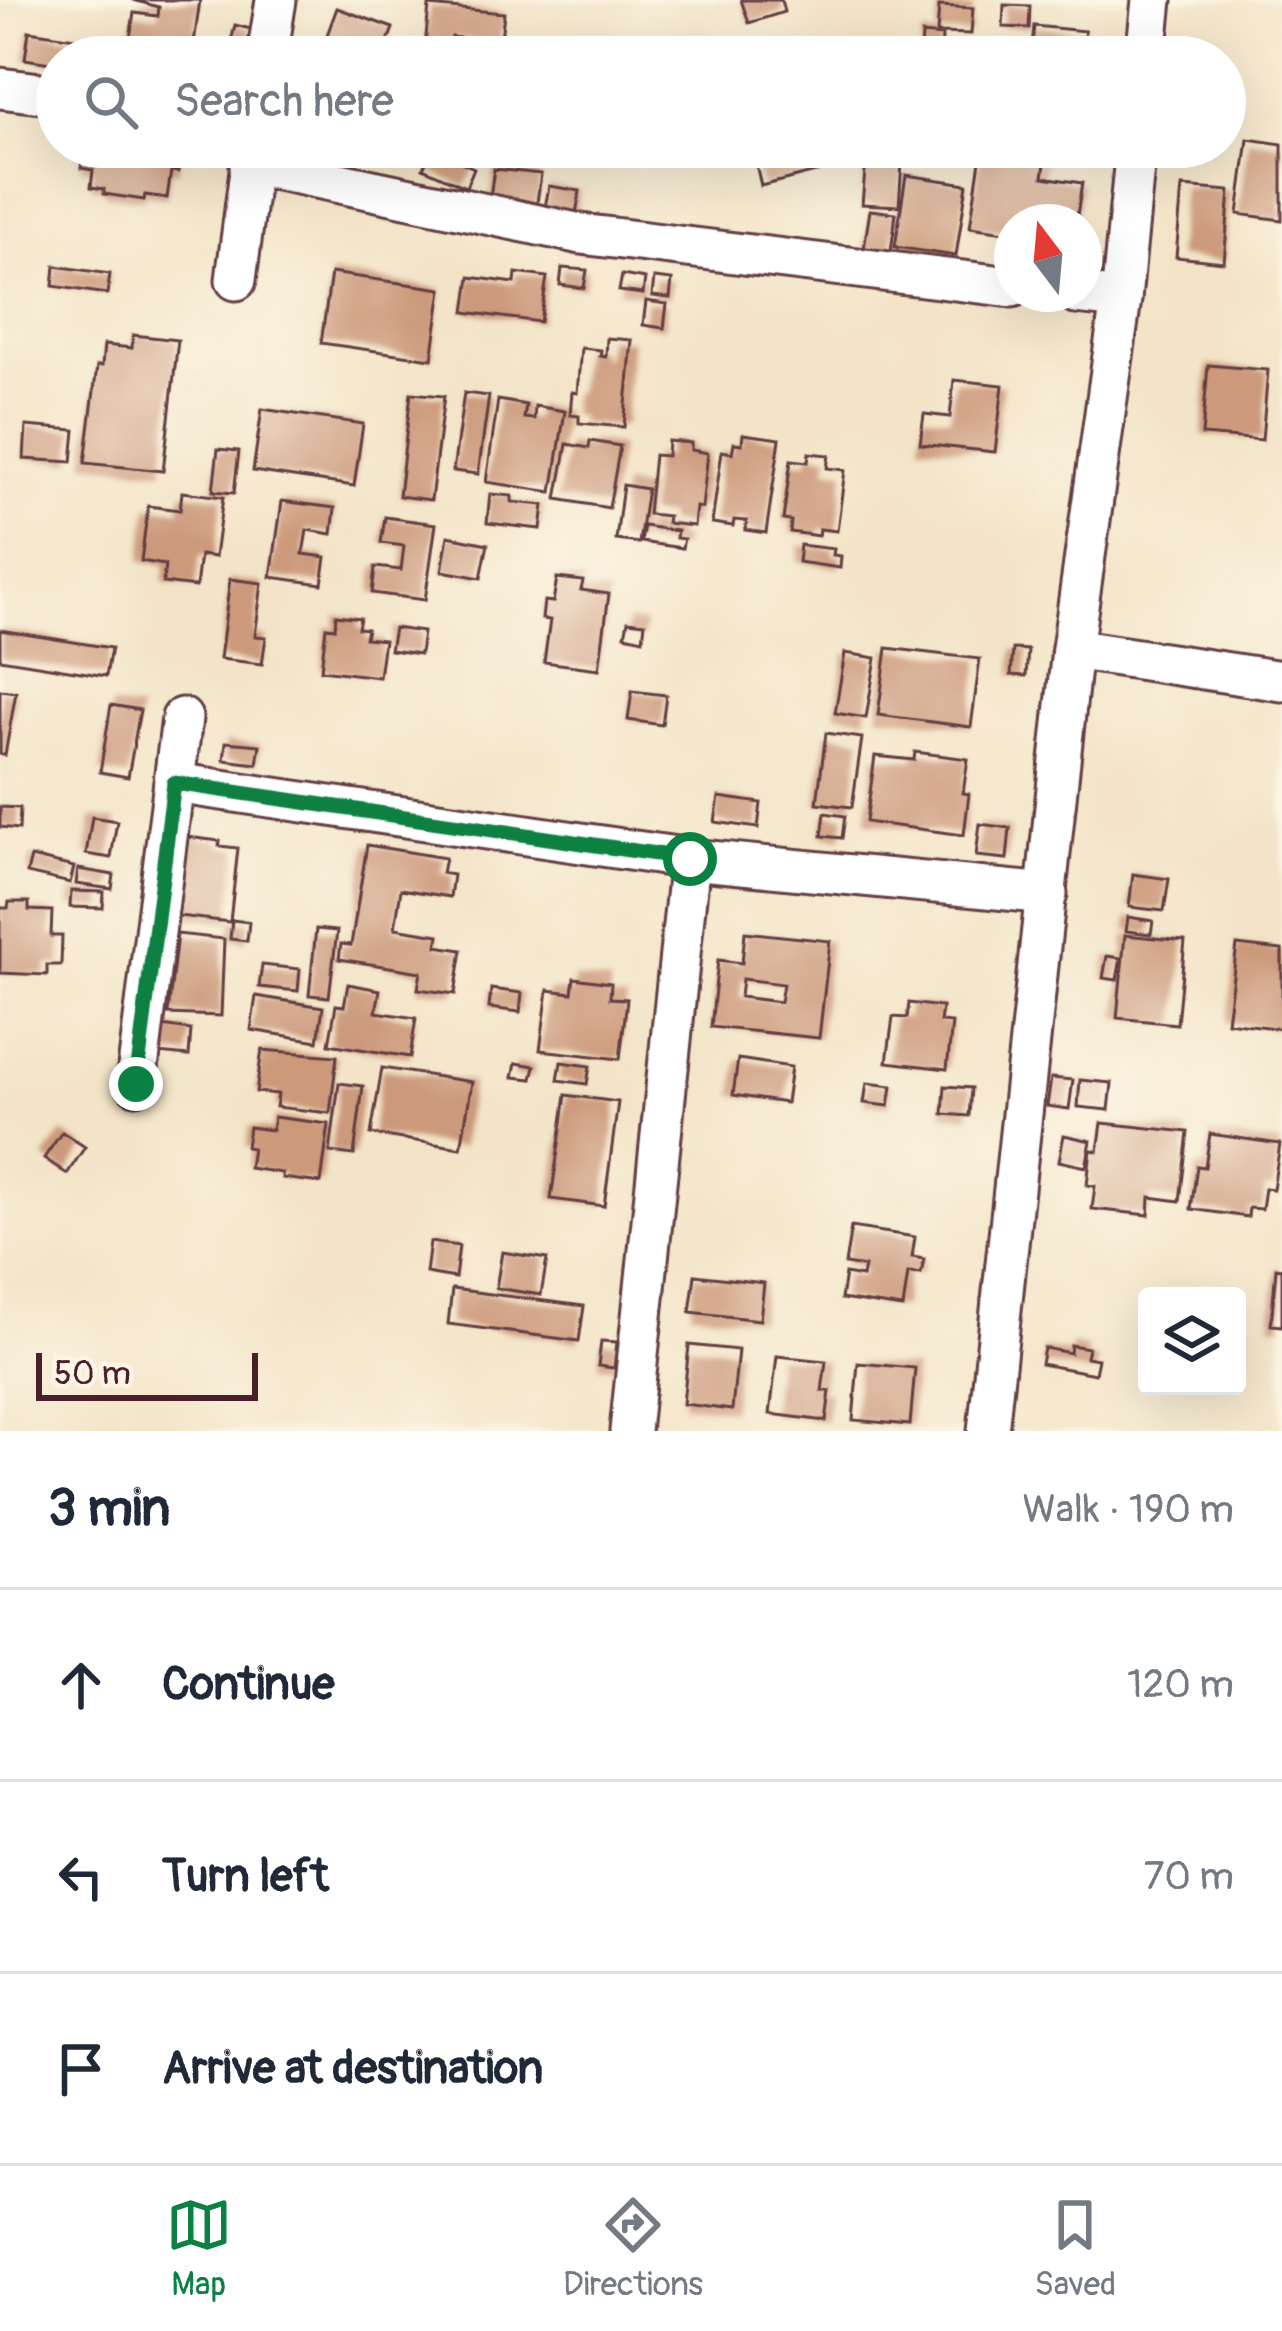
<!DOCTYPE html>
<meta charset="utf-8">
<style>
:root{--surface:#fff;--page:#f2f2f3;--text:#1f2937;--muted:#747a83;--line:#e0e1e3;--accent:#0b8043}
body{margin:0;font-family:Pangolin,sans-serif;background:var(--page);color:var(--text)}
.controls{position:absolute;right:36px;bottom:36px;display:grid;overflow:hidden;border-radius:12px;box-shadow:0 12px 48px #0002}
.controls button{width:108px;height:108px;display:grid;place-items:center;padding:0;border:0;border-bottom:3px solid var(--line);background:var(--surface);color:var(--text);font:60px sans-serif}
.compass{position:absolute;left:994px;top:204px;width:108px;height:108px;border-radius:50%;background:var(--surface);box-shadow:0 12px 48px #0002;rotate:344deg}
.scale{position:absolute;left:36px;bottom:30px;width:222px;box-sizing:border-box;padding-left:12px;border:6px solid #4a1f2b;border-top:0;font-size:33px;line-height:42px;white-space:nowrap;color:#4a1f2b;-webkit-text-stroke:9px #fcf5e5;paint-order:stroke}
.stop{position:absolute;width:36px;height:36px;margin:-27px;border:9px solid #0b8043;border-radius:50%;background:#fff}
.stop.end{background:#0b8043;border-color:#fff;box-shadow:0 3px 12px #0008}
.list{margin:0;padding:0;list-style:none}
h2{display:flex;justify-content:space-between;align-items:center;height:156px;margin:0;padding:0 48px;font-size:51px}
h2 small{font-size:39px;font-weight:400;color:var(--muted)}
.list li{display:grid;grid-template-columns:78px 1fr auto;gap:36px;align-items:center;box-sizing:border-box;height:192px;padding:0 48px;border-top:3px solid var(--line)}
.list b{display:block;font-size:45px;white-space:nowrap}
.list em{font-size:39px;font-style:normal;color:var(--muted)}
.icon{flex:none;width:66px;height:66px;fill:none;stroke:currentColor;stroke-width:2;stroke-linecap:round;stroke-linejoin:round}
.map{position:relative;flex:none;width:1282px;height:1431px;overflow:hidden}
.search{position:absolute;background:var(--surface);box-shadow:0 12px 48px #0002;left:36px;right:36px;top:36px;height:132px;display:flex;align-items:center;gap:30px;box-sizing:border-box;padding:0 42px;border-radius:66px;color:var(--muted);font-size:45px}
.sheet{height:732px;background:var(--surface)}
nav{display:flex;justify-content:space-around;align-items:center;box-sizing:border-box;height:168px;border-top:3px solid var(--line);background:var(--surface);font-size:33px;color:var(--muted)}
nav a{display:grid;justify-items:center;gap:6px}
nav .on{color:var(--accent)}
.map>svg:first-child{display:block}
.building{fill:#cc997a;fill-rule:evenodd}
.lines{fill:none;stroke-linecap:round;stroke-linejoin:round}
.minor-casing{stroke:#633d42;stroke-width:45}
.minor{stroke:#fff;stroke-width:39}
.route{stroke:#0b8043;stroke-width:15}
</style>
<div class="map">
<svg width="1282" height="1431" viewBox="0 0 1282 1431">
<rect width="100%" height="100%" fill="#fcf5e5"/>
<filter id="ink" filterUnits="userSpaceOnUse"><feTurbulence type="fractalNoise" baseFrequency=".00833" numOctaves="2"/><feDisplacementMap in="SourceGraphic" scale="24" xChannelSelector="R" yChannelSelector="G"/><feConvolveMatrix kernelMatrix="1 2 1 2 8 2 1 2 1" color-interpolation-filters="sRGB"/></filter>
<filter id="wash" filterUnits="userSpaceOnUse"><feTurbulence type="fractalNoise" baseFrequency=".004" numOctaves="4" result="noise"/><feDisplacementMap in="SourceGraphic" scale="48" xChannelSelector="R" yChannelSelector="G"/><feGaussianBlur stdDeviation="2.7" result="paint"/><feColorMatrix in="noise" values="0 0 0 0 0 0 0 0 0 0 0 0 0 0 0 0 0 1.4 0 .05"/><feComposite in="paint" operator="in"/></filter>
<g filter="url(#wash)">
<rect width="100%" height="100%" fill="#f3e4c7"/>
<g id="blocks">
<g class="building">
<path d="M133 0H200L192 57H127L134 13 158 16 159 7Z"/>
<path d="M741 0H781L784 12 749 23Z"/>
<path d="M1004 5 1030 6 1029 28 1003 27Z"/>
<path d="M429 6 504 13 499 57H472L474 40 452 37 449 57H424Z"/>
<path d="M939 6 973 8 971 34 937 33Z"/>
<path d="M337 8 393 28 382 57H319Z"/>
<path d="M235 25 251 29 247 46 231 42Z"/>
<path d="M1034 26 1085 31 1082 57H1031Z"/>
<path d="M29 31 95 41 92 57H57V64L25 59Z"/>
<path d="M922 34 942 36 941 53 921 51Z"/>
<path d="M1248 139 1282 144V220L1238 214Z"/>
<path d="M84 147H182L178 172 171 171 167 198 145 195 144 200 104 194V189L91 187 93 170 81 168Z"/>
<path d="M752 147H827L832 168 761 186Z"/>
<path d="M875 147H903L899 206 862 204 865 171 876 167Z"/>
<path d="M982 147 1046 156 1043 177 1082 183 1076 222H1012V233L970 227Z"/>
<path d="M1061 147H1099L1097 160 1060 155Z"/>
<path d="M432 149 474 168 466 187 423 168Z"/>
<path d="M494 169 541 174 536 210 489 204Z"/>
<path d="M906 175 967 184 956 256 895 247Z"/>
<path d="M549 186 580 191 576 214 545 208Z"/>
<path d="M1182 187 1230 191 1224 262 1176 257Z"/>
<path d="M870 210 896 213 891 252 864 249Z"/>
<path d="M55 266 110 274 107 294 53 286Z"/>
<path d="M562 268 587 270 584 288 560 285Z"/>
<path d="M331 273 442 289 432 359 321 343Z"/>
<path d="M516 273 547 277 540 322 465 312 470 277 515 283Z"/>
<path d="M622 275 645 279 643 294 619 291Z"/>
<path d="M654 278 672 280 670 298 652 296Z"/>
<path d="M646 301 667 304 664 328 643 325Z"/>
<path d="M133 335 178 340 163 471 85 463 97 366H102L104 345 132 348Z"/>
<path d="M607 338 632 340 624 427 579 423V416L570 415 572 392 577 393 581 348 601 350 600 356 606 357Z"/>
<path d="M1208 365 1268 370 1262 440 1202 435Z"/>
<path d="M954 380 1003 385 995 452 920 444 924 414 950 417Z"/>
<path d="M411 393 444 396 431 500 399 496Z"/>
<path d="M464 393 489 396 478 474 453 471Z"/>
<path d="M498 400 526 405 524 418 534 419 535 406 565 411 552 492 486 482Z"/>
<path d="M262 409 363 424 354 486 253 471Z"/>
<path d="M26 426 75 430 72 462 24 459Z"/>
<path d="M743 434 780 439 766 533 745 530 747 521 734 520 733 526 712 523 722 451 732 453 734 443 742 444Z"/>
<path d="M590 441 620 446 609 508 557 499 567 444 589 448Z"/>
<path d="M668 441 691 443V450L708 453 702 508 696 507 694 526 667 523 668 516 648 514 654 455 667 456Z"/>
<path d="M218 449 239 451 234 493 213 491Z"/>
<path d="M809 453 829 455 827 468 845 470 837 531 820 529 819 536 790 532 791 521 783 520 791 460 808 462Z"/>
<path d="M623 485 647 489 639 543 616 540Z"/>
<path d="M182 492 223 497 215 557 200 555 196 587 163 583 165 565 141 561 148 506 180 510Z"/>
<path d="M490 494 512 496V502L544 505 541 529 487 523Z"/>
<path d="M282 501 335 508 332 534 307 530 303 554 326 557 322 584 271 577Z"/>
<path d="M385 517 436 524 425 600 372 593 375 567 401 570 404 546 381 543Z"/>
<path d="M644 526 677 531 676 538 684 539 682 548 641 542Z"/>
<path d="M448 536 488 544 481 578 442 571Z"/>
<path d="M800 545 834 549 833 555 841 556 840 568 798 562Z"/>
<path d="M557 578 583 581 581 590 609 594 599 669 544 662 550 620 542 619 544 601 553 602Z"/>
<path d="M230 579 262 583 255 636 266 637 262 664 220 659Z"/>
<path d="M336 615 360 618 358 628 367 629 365 638 384 640 379 677 321 670 326 627 335 628Z"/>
<path d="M628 621 645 623 643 639 625 635Z"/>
<path d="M394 628 423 632 420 654 390 650Z"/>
<path d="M0 630 111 648 106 676 0 659Z"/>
<path d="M887 648 980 659 971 727 878 715Z"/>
<path d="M1013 649 1028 650 1026 676 1011 675Z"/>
<path d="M845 653 876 658 866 718 835 713Z"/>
<path d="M0 690 16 692 5 755 0 754Z"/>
<path d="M632 691 666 695 662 725 628 720Z"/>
<path d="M111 705 140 710 128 777 100 772Z"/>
<path d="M826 733 862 738 852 807 817 803Z"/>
<path d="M226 742 260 745 257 764 224 760Z"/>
<path d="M915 752 968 759 963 793 969 794 964 835 866 822 875 756 914 760Z"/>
<path d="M719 797 761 803 758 828 715 822Z"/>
<path d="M0 807 20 808 19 829 0 827Z"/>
<path d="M825 813 845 816 842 838 822 836Z"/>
<path d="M92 817 117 821 111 858 86 854Z"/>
<path d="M980 824 1010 828 1007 859 976 856Z"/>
<path d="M187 837 220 841 219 846 238 848 230 922 178 916Z"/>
<path d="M367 845 445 858 442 873 453 875 450 897 401 889 395 928 439 935 437 946 462 950 455 994 418 989 421 972 339 959 341 944 351 945Z"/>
<path d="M31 857 74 867 70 883 27 873Z"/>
<path d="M78 869 114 875 112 889 76 884Z"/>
<path d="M1133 874 1169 879 1164 911 1129 907Z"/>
<path d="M71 891 104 892 103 908 70 907Z"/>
<path d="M9 902H29V910L52 911 51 936H62L61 965H47V975L0 973V908H8Z"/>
<path d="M1128 917 1153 921 1151 934 1126 931Z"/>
<path d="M232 920 249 922 247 941 230 939Z"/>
<path d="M316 929 337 931 329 997 309 995Z"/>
<path d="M745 932 830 941 819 1038 711 1027 718 960 742 963ZM742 979 783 984 780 1002 740 997Z"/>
<path d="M177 934 224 939 221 1016 168 1014Z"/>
<path d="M1125 935 1185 941 1177 1024 1117 1018Z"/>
<path d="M1237 945 1282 950V1029L1227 1022Z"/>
<path d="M1107 956 1121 958 1117 980 1103 978Z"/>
<path d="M262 965 300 969 298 991 259 987Z"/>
<path d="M574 978 611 983 610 998 627 999 620 1059 540 1050 548 990 572 993Z"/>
<path d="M348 984 380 990 376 1012 416 1018 410 1057 329 1044 336 1005 344 1006Z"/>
<path d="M491 989 522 993 520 1012 489 1008Z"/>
<path d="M256 996 323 1007 318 1041 251 1030Z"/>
<path d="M909 1003 942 1007 940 1022 952 1023 947 1069 887 1062 893 1017 907 1018Z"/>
<path d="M155 1025 191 1030 189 1056 157 1053Z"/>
<path d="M262 1050 337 1056 330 1113 276 1107 278 1094 256 1092Z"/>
<path d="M738 1059 791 1067 786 1103 733 1095Z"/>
<path d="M561 1062 590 1066 587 1084 558 1080Z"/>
<path d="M516 1063 535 1066 532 1079 513 1077Z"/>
<path d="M382 1068 472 1082 461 1148 371 1134Z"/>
<path d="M1051 1078 1073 1080 1069 1109 1047 1106Z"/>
<path d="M1080 1080 1112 1083 1109 1110 1078 1107Z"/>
<path d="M339 1083 363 1086 354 1155 330 1152Z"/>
<path d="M867 1083 892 1086 889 1106 864 1103Z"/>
<path d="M945 1086 971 1088 969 1116 943 1114Z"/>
<path d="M566 1095 618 1102 604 1206 551 1199Z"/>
<path d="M274 1117 329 1124 321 1183 282 1178V1173L249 1168 252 1148 246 1147 249 1127 272 1130Z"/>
<path d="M1102 1123 1188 1132 1180 1201 1150 1197 1149 1215 1092 1209 1095 1186 1087 1185 1091 1150 1098 1151Z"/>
<path d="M62 1132 85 1147 67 1174 44 1158Z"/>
<path d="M1210 1134 1280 1144 1273 1189 1265 1188 1262 1209 1249 1208 1248 1217 1191 1209 1197 1166 1205 1167Z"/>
<path d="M1064 1135 1091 1141 1086 1167 1059 1161Z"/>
<path d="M851 1227 915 1237 912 1257 924 1259 921 1274 908 1273 903 1308 841 1299 845 1274 862 1277 864 1267 845 1264Z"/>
<path d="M430 1242 459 1246 455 1278 426 1273Z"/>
<path d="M502 1252 547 1259 541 1295 496 1288Z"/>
<path d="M1276 1268 1282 1269V1326L1271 1325Z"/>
<path d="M695 1275 764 1283 760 1320 690 1312Z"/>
<path d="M452 1289 584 1306 579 1341 448 1324Z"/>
<path d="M601 1341 617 1342 614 1368 598 1366Z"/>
<path d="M689 1345 738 1350 732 1410 683 1404Z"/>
<path d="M1071 1345 1088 1348 1086 1357 1098 1359 1095 1374 1041 1364 1044 1348 1070 1353Z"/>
<path d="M777 1356 826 1361 822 1391H830L826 1421 770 1414Z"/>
<path d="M858 1363 915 1368 910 1425 853 1420Z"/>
</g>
</g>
</g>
<g filter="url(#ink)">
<use href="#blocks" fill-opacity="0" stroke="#633d42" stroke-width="3"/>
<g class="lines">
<defs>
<g id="minor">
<path d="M267 57 276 0"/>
<path d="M1146 57 1152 0"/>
<path d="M0 88 57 95"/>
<path d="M250 164 581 234 1012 287"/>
<path d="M236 280 253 147"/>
<path d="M1076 294 1121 299"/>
<path d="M1072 649 1282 681"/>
<path d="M174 783 690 859 1047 894"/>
<path d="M136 1084 182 718"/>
<path d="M630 1431 690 859"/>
<path d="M988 1431 1072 649 1121 299 1136 147"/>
</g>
</defs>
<use href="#minor" class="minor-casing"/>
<use href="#minor" class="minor"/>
</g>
</g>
<g class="lines" filter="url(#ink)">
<path class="route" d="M136 1084 174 783 690 859"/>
</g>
</svg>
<div class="controls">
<button><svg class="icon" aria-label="layers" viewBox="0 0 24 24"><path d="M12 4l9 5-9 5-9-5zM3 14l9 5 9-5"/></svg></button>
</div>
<svg class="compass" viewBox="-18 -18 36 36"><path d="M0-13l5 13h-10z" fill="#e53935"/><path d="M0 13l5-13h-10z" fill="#747a83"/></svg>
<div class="scale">50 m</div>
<div class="stop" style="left:690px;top:859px"></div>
<div class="stop end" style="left:136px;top:1084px"></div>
<div class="search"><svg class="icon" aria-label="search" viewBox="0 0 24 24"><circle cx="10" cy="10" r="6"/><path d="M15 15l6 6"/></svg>Search here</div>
</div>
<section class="sheet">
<h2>3 min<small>Walk · 190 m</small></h2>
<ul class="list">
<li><svg class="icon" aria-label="ahead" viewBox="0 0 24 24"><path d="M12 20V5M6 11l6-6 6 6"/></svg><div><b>Continue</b></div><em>120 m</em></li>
<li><svg class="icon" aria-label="left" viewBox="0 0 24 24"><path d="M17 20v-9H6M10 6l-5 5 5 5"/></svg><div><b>Turn left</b></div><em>70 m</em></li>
<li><svg class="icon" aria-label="arrive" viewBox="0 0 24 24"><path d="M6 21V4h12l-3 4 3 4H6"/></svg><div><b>Arrive at destination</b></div></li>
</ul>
</section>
<nav>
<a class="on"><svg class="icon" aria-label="map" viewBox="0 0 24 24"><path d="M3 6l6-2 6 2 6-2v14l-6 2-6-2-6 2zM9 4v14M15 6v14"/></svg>Map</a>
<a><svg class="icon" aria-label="directions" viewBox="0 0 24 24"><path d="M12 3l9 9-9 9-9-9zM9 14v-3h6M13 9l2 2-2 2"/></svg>Directions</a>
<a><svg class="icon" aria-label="saved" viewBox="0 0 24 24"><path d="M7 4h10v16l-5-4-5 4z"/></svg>Saved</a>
</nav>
